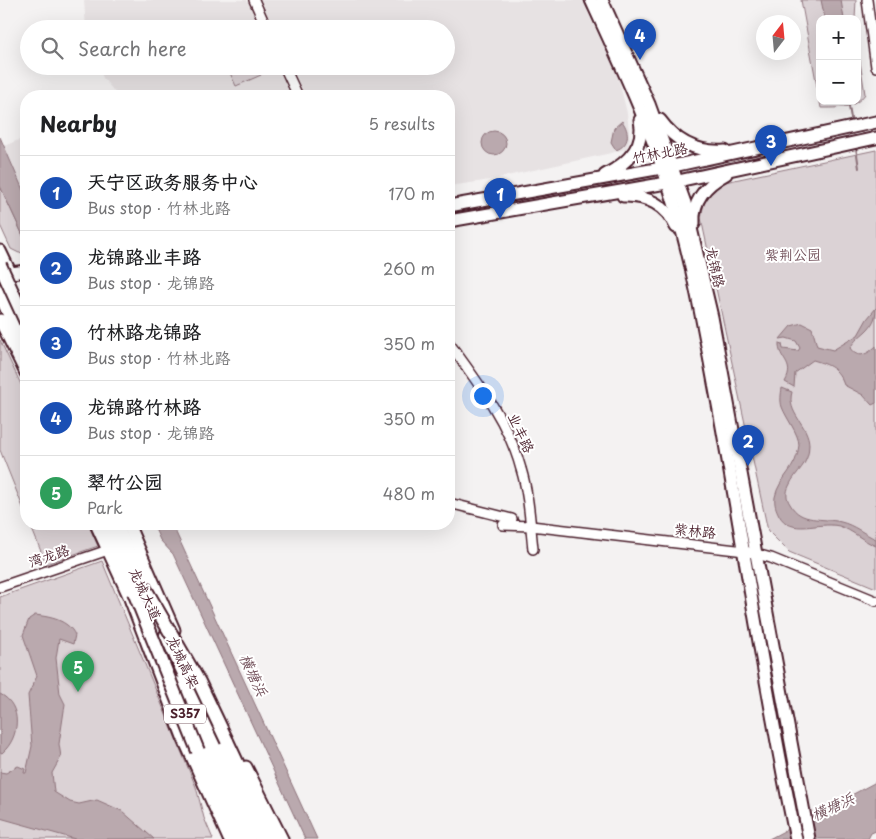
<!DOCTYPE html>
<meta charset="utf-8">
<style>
:root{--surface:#fff;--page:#f2f2f2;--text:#202124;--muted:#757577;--line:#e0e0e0;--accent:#7c3aed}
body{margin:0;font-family:"Playpen Sans","LXGW WenKai TC",sans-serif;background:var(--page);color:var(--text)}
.controls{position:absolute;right:15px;top:15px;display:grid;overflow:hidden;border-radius:10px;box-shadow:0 5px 20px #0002}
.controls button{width:45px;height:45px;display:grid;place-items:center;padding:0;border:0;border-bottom:1px solid var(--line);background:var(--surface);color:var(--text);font:25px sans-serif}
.compass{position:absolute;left:756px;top:15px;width:45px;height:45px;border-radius:50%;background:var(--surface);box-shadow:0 5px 20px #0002;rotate:16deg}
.you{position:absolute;left:482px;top:395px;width:18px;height:18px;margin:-12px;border:4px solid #fff;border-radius:50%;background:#1a73e8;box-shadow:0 0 0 8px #1a73e833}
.badge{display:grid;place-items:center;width:32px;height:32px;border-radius:50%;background:var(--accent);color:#fff;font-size:16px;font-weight:700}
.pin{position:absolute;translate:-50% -41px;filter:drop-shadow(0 1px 2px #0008)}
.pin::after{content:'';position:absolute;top:26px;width:18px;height:15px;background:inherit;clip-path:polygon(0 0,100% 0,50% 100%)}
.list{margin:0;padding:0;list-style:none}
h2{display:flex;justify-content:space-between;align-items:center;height:65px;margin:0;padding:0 20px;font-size:21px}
h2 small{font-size:16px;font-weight:400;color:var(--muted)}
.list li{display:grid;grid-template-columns:32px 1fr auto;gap:15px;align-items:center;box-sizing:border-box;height:75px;padding:0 20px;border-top:1px solid var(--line)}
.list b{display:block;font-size:19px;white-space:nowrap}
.list p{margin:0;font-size:16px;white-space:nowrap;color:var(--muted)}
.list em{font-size:16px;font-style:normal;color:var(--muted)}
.icon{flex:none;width:28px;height:28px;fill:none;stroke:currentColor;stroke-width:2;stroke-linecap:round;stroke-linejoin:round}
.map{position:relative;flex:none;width:876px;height:839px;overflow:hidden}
.search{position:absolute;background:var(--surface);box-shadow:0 5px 20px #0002;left:20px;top:20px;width:435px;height:55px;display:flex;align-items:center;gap:12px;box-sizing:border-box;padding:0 18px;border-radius:28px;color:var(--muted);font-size:19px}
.panel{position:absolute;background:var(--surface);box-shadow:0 5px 20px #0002;left:20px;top:90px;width:435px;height:440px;border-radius:20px}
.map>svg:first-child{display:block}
.built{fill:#e7e2e3}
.green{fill:#dbd2d5;stroke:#927880}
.water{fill:#baa9ae;stroke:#8d727a}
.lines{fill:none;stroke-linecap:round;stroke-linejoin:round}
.stream{stroke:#8d727a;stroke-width:2}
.minor-casing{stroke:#4a1f2b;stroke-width:12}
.major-casing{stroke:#4a1f2b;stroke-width:15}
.highway-casing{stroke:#4a1f2b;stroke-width:16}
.minor{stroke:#fff;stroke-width:9}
.major{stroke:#fff;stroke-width:11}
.highway{stroke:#fff;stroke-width:12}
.highway-bridge-casing{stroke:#4a1f2b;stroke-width:16;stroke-linecap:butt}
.highway-bridge{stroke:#fff;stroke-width:12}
.labels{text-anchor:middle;stroke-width:4;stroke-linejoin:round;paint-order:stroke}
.shield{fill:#fff;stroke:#80626b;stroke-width:1}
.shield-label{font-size:12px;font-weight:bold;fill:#4a1f2b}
.street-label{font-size:14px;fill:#4a1f2b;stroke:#fff}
.park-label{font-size:14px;fill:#6e4c56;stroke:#fff}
.water-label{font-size:15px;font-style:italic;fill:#714f59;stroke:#fff}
</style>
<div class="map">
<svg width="876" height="839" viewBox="0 0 876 839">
<rect width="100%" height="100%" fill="#f4f2f2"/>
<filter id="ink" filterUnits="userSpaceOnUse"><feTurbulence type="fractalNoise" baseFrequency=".02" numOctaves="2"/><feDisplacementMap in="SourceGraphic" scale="10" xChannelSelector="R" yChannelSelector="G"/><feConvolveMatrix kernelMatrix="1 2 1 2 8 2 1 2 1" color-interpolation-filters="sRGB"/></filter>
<g filter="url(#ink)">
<g class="built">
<path d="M84 0H247L260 29H86Z"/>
<path d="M261 0H582L618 77 627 113 630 140 626 149 611 153 484 181 449 186V96H305L292 66H446V29H274Z"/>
<path d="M99 66H277L291 96H118L103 78Z"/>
<path d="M26 137V197L4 146Z"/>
</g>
<g class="green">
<path d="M801 0H856L855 19H820V101H857V42L865 94C855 109 837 108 821 108Z"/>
<path d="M245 66H258L261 75 236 86 230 73Z"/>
<path d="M876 150V588L789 552 768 531 701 218C705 197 706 192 725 182Z"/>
<path d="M0 186 26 242V251L19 253 11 249 0 225Z"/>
<path d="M0 340 26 395V515L0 450Z"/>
<path d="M30 524H88L98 546 46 564Z"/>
<path d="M102 561 196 787 204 818 213 839H0V597Z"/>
</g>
<g class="water">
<path d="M821 0H841L844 19H825Z"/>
<path d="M622 121C630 132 630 145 616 150L611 142 614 128Z"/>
<circle cx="494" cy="143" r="12"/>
<path d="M0 137 26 197V242L0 186Z"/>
<path d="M876 308C876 331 858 333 850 348 858 360 868 354 876 346V403L872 405 863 395 844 385C838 368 830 365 813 360L795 373 794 387 785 382C796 363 778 360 779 343L782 344 783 349 798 351 800 348 796 341 786 338 780 339 791 326 802 323 812 328 817 346 833 350 858 335 867 319Z"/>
<path d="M782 388 792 392C786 414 809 424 809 445 809 466 796 470 789 486 786 492 786 498 790 504 801 524 822 517 841 522 854 525 864 534 876 539V546C863 541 852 530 839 526 818 521 791 537 779 515 776 509 774 504 775 497 779 477 797 470 799 445 799 434 786 418 782 407 780 401 781 394 782 388Z"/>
<path d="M153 524H172L317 839H305L173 554 160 540Z"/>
<path d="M35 615C51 617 68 620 75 635L73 644 59 639 56 658 60 694 65 704 59 744 61 757 52 773 54 792 70 802 79 804 97 800 122 811 154 839H75L0 818V772L6 773 18 766 25 769 24 773H26L32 746 28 695 37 676 23 635 29 619Z"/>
<path d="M0 694C23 705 20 738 2 753L0 752Z"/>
<path d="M876 782V831L871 833 868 839H769Z"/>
</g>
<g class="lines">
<g class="stream">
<path d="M848 101 852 124"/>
<path d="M856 148 859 168"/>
</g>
<defs>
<g id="minor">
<path d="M254 0 267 29"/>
<path d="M867 0 876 67"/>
<path d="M284 66 298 96"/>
<path d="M449 343C477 381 509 423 521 469 529 495 530 522 533 549"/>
<path d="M449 503 512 519"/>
<path d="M503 525 531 526 745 551 771 558 876 601"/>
<path d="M0 587 108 550"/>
</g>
<g id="major">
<path d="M591 0C622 67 654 135 675 206 695 273 706 342 719 410 745 553 766 697 796 839"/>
<path d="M602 0 649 104 685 203 712 317 809 839"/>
<path d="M660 120C676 142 697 153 725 151"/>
<path d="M605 175C626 164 646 146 640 120"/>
<path d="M623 196C646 195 667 205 676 227"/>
<path d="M449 206 673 166 876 122"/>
<path d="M449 221 678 181 876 138"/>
<path d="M694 224C692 200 706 185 726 174"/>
<path d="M0 251 11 274"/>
<path d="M4 274 26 271"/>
<path d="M2 289 26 284"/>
<path d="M0 320 26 373"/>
<path d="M96 524 134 607"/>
<path d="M128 524 174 630"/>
<path d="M131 601 183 737 229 839"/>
<path d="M246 767 282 839"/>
</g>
<g id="highway">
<path d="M0 294 26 352"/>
<path d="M104 524 139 601"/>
<path d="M116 524 147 594"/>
<path d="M166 635 261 839"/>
<path d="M176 683 249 839"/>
<path d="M227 741 273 839"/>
<path d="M198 751 239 839"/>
</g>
</defs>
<use href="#minor" class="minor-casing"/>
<use href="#major" class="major-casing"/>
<use href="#highway" class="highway-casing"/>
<use href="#minor" class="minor"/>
<use href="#major" class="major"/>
<use href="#highway" class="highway"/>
<defs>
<g id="highway-bridge">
<path d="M0 265 26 322"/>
<path d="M143 585 199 682 227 741"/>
<path d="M134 592 198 751"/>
</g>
</defs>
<use href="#highway-bridge" class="highway-bridge-casing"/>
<use href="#highway-bridge" class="highway-bridge"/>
</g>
</g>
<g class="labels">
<rect class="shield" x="164" y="704.5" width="42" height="19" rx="4"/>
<g class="shield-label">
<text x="185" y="718">S357</text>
</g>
<g class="street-label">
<text transform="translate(660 153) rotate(-11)" y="5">竹林北路</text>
<text transform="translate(715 267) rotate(77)" y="5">龙锦路</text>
<text transform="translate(521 433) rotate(65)" y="5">业丰路</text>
<text transform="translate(695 531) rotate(6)" y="5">紫林路</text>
<text transform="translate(49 556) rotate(-19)" y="5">湾龙路</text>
<text transform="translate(145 594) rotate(65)" y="5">龙城大道</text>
<text transform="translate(183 662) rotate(65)" y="5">龙城高架</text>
</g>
<g class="park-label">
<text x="793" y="260">紫荆公园</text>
</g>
<g class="water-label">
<text transform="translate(253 675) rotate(65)" y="5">横塘浜</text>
<text transform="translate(833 807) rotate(-25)" y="5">横塘浜</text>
</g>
</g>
</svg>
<div class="controls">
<button>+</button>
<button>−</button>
</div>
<svg class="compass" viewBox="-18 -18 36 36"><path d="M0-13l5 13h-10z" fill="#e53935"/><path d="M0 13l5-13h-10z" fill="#757577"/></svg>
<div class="you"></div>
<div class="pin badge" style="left:500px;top:219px;background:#1a4fb4">1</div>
<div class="pin badge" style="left:748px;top:466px;background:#1a4fb4">2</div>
<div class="pin badge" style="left:771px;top:166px;background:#1a4fb4">3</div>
<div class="pin badge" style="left:640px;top:60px;background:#1a4fb4">4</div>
<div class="pin badge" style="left:78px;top:692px;background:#2e9e5b">5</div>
<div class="search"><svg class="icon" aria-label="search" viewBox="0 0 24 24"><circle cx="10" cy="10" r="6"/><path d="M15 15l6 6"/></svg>Search here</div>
<section class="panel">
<h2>Nearby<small>5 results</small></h2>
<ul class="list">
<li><span class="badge" style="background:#1a4fb4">1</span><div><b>天宁区政务服务中心</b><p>Bus stop · 竹林北路</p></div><em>170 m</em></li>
<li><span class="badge" style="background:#1a4fb4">2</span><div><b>龙锦路业丰路</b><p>Bus stop · 龙锦路</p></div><em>260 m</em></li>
<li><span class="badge" style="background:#1a4fb4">3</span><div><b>竹林路龙锦路</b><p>Bus stop · 竹林北路</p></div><em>350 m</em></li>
<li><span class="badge" style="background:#1a4fb4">4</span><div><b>龙锦路竹林路</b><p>Bus stop · 龙锦路</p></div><em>350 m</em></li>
<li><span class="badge" style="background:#2e9e5b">5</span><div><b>翠竹公园</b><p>Park</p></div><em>480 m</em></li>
</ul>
</section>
</div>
